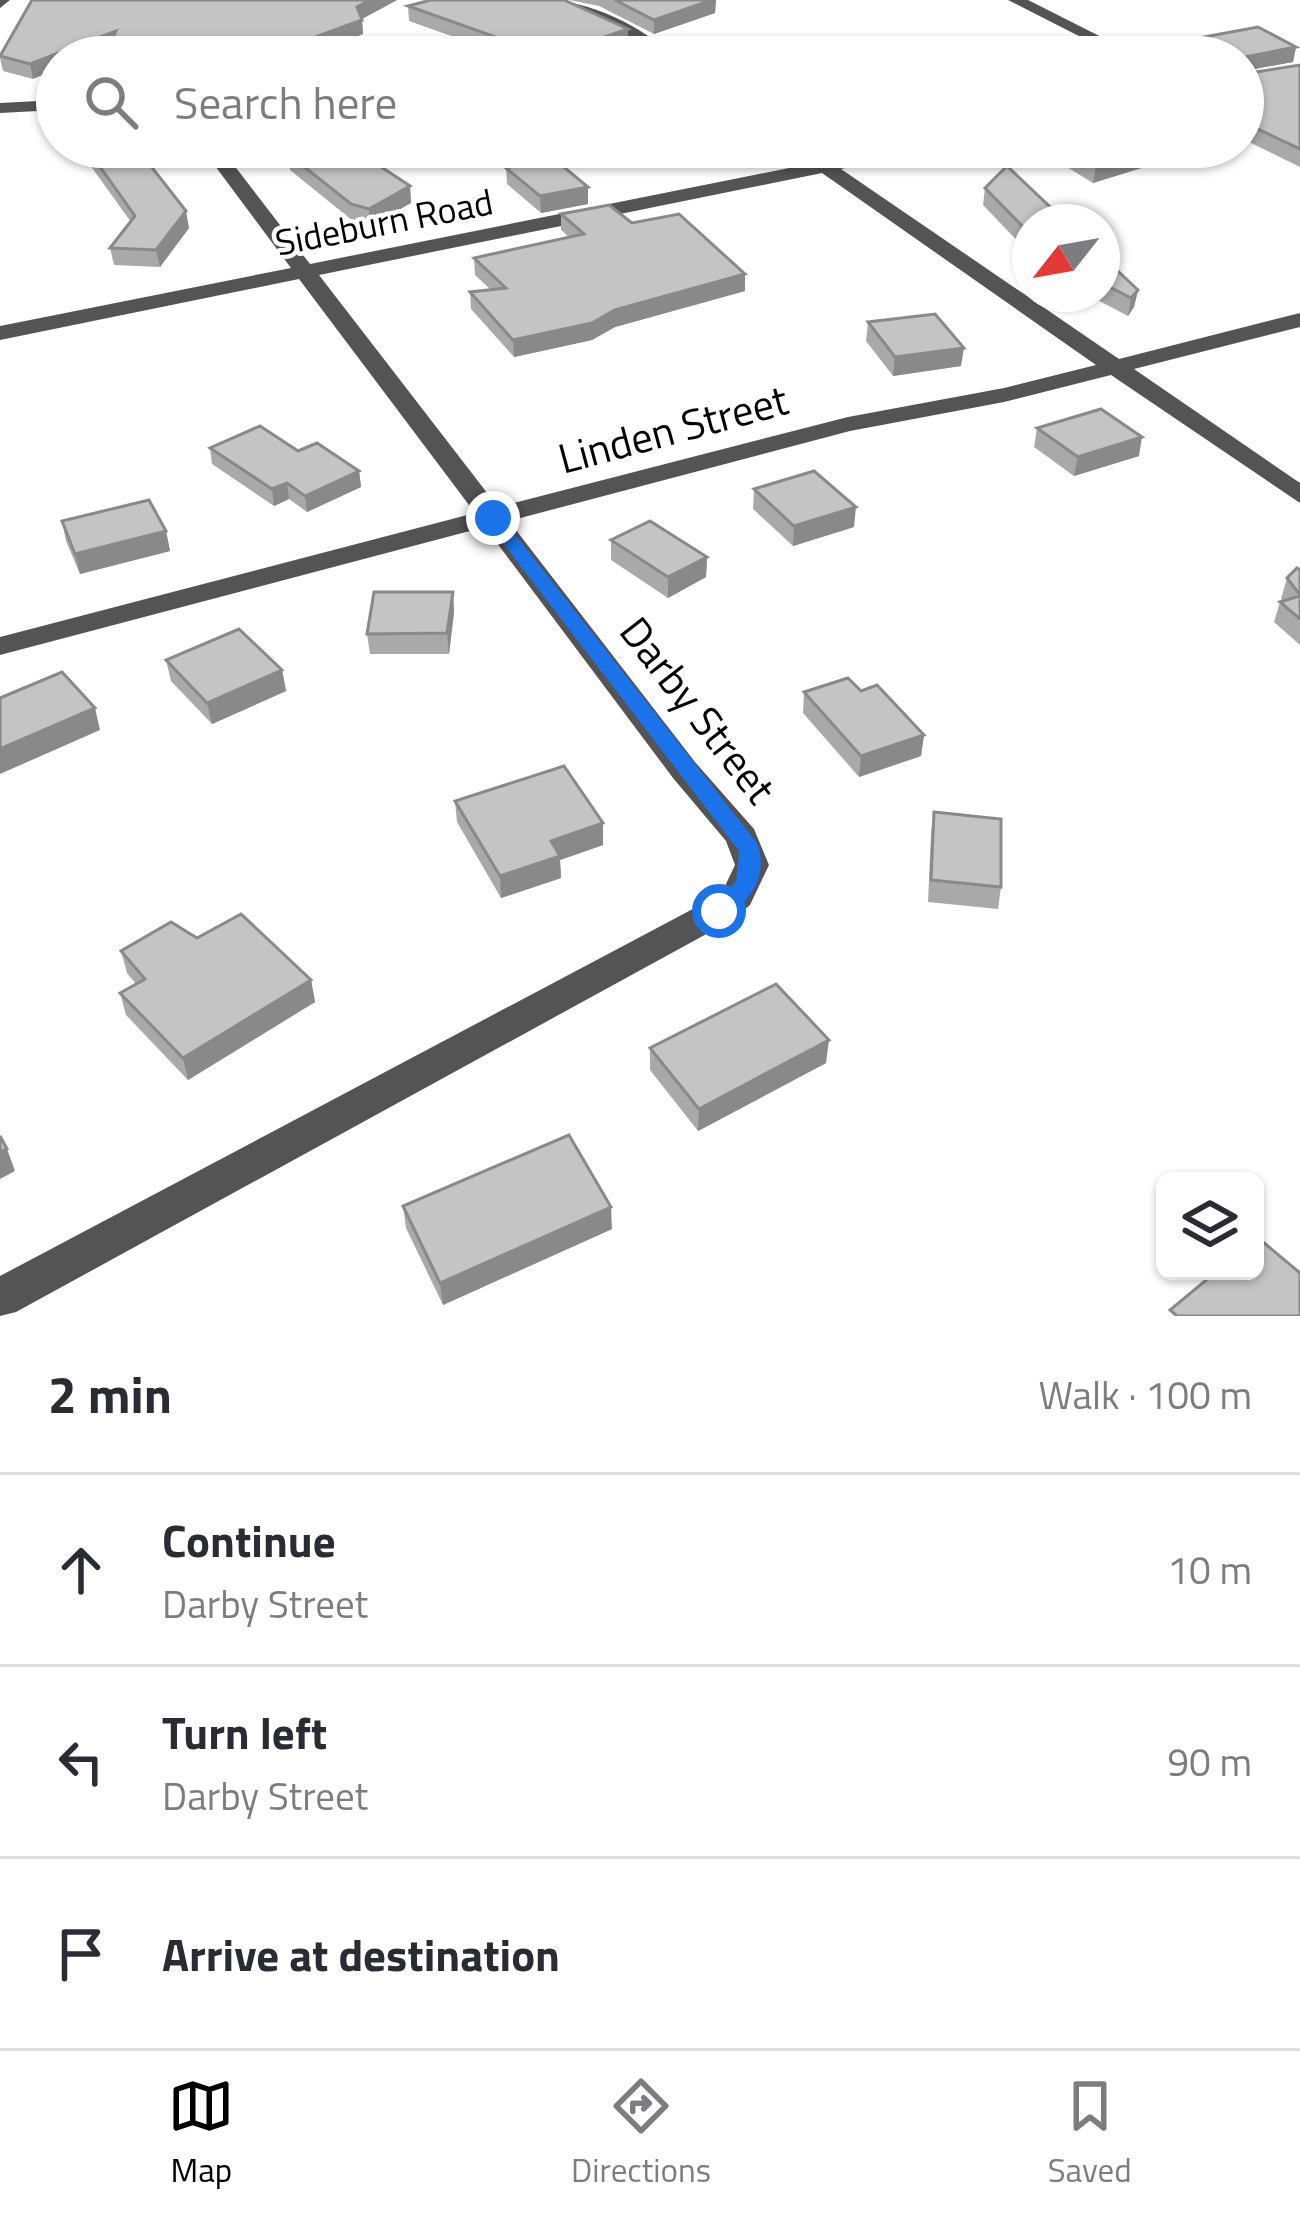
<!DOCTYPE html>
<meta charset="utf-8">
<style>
:root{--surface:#fff;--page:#f7f7f7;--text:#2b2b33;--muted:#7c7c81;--line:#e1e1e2;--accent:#000}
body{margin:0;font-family:"Titillium Web",sans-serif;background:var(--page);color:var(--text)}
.controls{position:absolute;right:36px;bottom:36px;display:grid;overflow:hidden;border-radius:18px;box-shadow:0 3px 9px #0004}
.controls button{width:108px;height:108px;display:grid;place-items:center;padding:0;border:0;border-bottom:3px solid var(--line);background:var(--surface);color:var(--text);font:60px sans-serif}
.compass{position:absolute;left:1012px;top:204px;width:108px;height:108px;border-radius:50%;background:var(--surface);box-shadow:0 3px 9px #0004;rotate:239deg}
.stop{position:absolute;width:36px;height:36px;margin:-27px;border:9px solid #1a73e8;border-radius:50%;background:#fff}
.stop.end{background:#1a73e8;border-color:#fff;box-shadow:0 3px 12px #0008}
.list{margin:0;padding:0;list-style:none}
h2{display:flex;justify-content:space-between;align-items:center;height:156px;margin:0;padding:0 48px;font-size:51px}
h2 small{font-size:39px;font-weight:400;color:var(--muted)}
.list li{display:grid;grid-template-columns:78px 1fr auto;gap:36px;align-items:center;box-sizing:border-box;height:192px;padding:0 48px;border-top:3px solid var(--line)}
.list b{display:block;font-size:45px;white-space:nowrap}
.list p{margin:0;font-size:39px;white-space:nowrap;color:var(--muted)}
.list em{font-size:39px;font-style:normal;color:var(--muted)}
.icon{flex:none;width:66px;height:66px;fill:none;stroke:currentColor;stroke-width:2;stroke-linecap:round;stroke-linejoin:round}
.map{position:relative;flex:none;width:1300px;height:1316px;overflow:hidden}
.search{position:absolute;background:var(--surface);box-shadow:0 3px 9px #0004;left:36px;right:36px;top:36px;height:132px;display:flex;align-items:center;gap:30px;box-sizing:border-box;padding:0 42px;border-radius:66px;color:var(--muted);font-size:45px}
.sheet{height:732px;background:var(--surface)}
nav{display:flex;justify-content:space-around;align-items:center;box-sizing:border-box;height:168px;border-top:3px solid var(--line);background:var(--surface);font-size:33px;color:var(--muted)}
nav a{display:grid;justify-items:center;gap:6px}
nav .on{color:var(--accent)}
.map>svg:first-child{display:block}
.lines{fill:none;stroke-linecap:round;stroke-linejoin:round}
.minor{fill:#545454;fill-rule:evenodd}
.wall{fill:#a9a9a9}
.shaded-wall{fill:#898989}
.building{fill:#c4c4c4;stroke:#898989;stroke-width:3}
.route{fill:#1a73e8}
.labels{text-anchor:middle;stroke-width:9;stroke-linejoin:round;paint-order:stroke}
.far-street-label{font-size:36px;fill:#000;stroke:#fff}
.street-label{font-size:42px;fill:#000;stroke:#fff}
</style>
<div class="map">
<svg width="1300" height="1316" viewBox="0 0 1300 1316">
<rect width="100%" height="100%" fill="#fff"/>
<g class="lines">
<g class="minor">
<path d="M0 0H10L0 8Z"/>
<path d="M545 0C590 0 643 27 675 57H656L618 31Z"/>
<path d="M1008 0H1028L1141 57H1120Z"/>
<path d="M57 100V110L0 113V103Z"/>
<path d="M201 147H220L310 264 809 164 788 147H809L828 160 893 147H930L841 169 1119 359 1300 313V327L1134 369 1300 483V503L1111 375 1004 402 850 431 509 521 695 762 754 829 769 865 750 905 732 920 16 1312 0 1316V1276L706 902 724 888 735 865 726 841 673 778 485 527 0 655V637L475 513 299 279 0 340V326L291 268ZM822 173 1096 365 1004 388 848 417 498 507 319 275Z"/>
</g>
</g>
<g class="wall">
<path d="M32 0H397L362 19 363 34 302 57H104L107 49 88 57H57L33 79 3 71 0 58Z"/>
<path d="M569 0H716L715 13 654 34 599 6Z"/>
<path d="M408 6 628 29V43L589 57H511L409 21Z"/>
<path d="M1193 39 1296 47 1293 62 1244 71 1243 74 1300 65V167L1243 139V57H1193L1191 54Z"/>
<path d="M77 147H136L189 228 160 267 114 265 110 248 131 222Z"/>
<path d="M612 147H706L697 161 623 153Z"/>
<path d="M1042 147H1209L1093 183 1041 151Z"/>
<path d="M288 154 410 186 411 203 370 226 353 221 290 170Z"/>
<path d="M506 168 588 204 541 213 507 184Z"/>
<path d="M985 188 1030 222V254L983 205Z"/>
<path d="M561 214 632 223 745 274V291L615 327 592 340 514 357 471 309 470 292 491 290 475 275 474 258 569 237 561 230Z"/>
<path d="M1102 256 1138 290 1134 307 1128 316 1086 294H1102Z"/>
<path d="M868 322 961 366 893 376 866 341Z"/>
<path d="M1037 428 1139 456 1074 476 1034 447Z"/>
<path d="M210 448 298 451 359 471 361 487 307 512 289 499 274 506 212 464Z"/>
<path d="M754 489 854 527 793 546 753 509Z"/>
<path d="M62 521 166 531 170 551 80 574 66 541Z"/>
<path d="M611 540 707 557 706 577 668 598 611 560Z"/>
<path d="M1300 570V645L1274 622 1280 602 1283 601 1281 599 1287 578Z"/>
<path d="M453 592 454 612 449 654H370L367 634Z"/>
<path d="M166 660 282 670 286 691 212 724 171 681Z"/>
<path d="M861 691 924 735 921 756 859 777 803 713 804 692Z"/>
<path d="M455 801 603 823V845L560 860 561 878 501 898 457 822Z"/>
<path d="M934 812 1001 887 998 909 928 902 931 834Z"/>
<path d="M197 938 311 980 315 1002 188 1080 126 1015 120 993 136 984 127 973 121 951Z"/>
<path d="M650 1048 826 1063 698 1131 650 1070Z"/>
<path d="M403 1206 612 1229 443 1305 406 1228Z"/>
</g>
<g class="shaded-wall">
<path d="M370 0H397L358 21 362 20 363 34 302 57H261Z"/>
<path d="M712 0H716L715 13 654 34V20Z"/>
<path d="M628 29V43L589 57H549Z"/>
<path d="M116 31 118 45 88 57H57V69L33 79 30 64Z"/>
<path d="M1296 47 1293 62 1243 71 1245 57Z"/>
<path d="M697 147H706L697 161Z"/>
<path d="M1161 147H1209L1093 183 1096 167Z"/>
<path d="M410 186 411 203 370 226 369 209Z"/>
<path d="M588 187V204L541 213 540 196Z"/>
<path d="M186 211 189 228 160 267 156 250Z"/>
<path d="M745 274V291L615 327 592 340 514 357 513 340Z"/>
<path d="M1138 290 1134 307 1128 316 1131 298Z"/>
<path d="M964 348 961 366 893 376 895 357Z"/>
<path d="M1142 437 1139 456 1074 476 1078 457Z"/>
<path d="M359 471 361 487 307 512 305 496Z"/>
<path d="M287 483 289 499 274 506 272 489Z"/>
<path d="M856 507 854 527 793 546 794 526Z"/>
<path d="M166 531 170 551 80 574 75 554Z"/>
<path d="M707 557 706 577 668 598V577Z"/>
<path d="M453 592 454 612 449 654 447 633Z"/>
<path d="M282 670 286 691 212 724 207 703Z"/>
<path d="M95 708 100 730 0 774V749Z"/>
<path d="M924 735 921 756 859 777 861 756Z"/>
<path d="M603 823V845L560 860 561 878 501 898 500 876 551 841Z"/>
<path d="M311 980 315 1002 188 1080 183 1058Z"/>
<path d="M829 1040 826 1063 698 1131 699 1109Z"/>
<path d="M7 1149 15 1171 0 1179V1152Z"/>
<path d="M611 1207 612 1229 443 1305 440 1283Z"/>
</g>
<g class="building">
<path d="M32 0H370L357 7 362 20 261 57H104L116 31 30 64 0 56Z"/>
<path d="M431 0H564L628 29 549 56 408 6Z"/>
<path d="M615 0H712L654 20Z"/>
<path d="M1258 27 1296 47 1245 57 1243 74 1300 65V149L1243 122V57H1209L1193 39Z"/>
<path d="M1046 51 1084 57H1013Z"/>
<path d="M86 147H136L186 211 156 250 110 248 135 216Z"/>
<path d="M319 147H351L410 186 369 209 351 204 288 154Z"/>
<path d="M1062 147H1161L1096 167Z"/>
<path d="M553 158 588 187 540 196 506 168Z"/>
<path d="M1007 166 1066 222H1030V234L985 188Z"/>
<path d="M609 205 632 223 679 214 745 274 615 310 592 323 513 340 470 292 506 288 474 258 584 234 561 214Z"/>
<path d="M1102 256 1138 290 1131 298 1102 283Z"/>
<path d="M935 314 964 348 895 357 868 322Z"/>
<path d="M1101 409 1142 437 1078 457 1037 428Z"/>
<path d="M260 426 298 451 317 443 359 471 305 496 287 483 272 489 210 448Z"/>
<path d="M814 471 856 507 794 526 754 489Z"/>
<path d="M149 500 166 531 75 554 62 521Z"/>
<path d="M650 521 707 557 668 577 611 540Z"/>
<path d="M1297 568 1300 570V595L1287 578Z"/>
<path d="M374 592H453L447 633 367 634Z"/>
<path d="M1300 596V619L1280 602Z"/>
<path d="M239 629 282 670 207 703 166 660Z"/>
<path d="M62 672 95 708 0 749V698Z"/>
<path d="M848 678 861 691 877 685 924 735 861 756 804 692Z"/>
<path d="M564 766 603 823 551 841 560 856 500 876 455 801Z"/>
<path d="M934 812 1001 819V887L931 880Z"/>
<path d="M241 914 311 980 183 1058 120 993 145 979 121 951 171 922 197 938Z"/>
<path d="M776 984 829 1040 699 1109 650 1048Z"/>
<path d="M569 1135 611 1207 440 1283 403 1206Z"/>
<path d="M0 1136 7 1149 0 1152Z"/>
<path d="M1257 1237 1300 1273V1316H1177L1170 1310 1217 1271H1255V1239Z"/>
</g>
<path class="route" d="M486 514H499L757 843C770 874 749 907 719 919L708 911 736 881 739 851 486 521Z"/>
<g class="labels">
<g class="far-street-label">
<text transform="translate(384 222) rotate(-11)" y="13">Sideburn Road</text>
</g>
<g class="street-label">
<text transform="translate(673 429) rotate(-15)" y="15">Linden Street</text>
<text transform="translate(698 710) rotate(52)" y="15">Darby Street</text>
</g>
</g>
</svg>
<div class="controls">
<button><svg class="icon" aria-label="layers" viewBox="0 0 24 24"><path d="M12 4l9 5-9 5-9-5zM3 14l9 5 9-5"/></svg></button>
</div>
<svg class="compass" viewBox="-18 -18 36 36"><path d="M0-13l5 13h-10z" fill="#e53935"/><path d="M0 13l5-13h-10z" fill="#7c7c81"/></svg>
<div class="stop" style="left:719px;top:911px"></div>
<div class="stop end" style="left:493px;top:518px"></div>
<div class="search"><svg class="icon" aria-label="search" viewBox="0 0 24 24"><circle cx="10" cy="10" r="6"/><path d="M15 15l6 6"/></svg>Search here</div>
</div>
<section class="sheet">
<h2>2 min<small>Walk · 100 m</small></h2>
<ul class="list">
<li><svg class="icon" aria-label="ahead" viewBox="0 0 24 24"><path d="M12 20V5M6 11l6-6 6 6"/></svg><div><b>Continue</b><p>Darby Street</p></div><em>10 m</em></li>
<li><svg class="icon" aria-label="left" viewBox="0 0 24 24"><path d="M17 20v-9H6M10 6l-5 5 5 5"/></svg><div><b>Turn left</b><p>Darby Street</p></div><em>90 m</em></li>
<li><svg class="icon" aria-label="arrive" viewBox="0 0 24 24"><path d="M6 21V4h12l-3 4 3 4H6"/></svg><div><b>Arrive at destination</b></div></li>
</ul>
</section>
<nav>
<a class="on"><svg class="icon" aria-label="map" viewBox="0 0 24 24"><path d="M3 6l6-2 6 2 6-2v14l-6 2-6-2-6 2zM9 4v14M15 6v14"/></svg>Map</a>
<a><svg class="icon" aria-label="directions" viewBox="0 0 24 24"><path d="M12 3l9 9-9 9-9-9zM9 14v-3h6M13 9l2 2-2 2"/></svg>Directions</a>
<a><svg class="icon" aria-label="saved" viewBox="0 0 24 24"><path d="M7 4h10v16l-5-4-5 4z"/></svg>Saved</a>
</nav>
